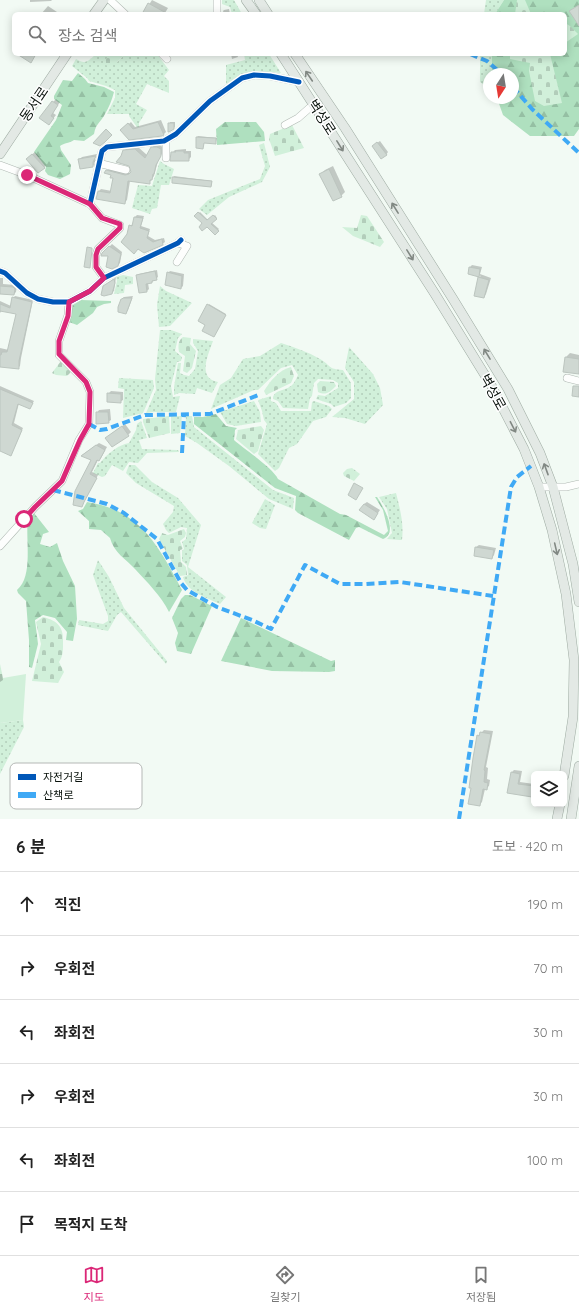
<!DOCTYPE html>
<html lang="ko">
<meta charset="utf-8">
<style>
:root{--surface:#fff;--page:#f2f2f2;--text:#222;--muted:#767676;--line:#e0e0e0;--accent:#db2777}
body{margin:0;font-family:Quicksand,"Noto Sans KR",sans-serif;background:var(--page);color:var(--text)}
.controls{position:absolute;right:12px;bottom:12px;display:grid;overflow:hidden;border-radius:6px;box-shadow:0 2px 10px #0003}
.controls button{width:36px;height:36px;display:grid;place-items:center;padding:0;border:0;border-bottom:1px solid var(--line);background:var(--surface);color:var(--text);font:20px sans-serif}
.compass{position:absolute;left:483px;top:68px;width:36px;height:36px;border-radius:50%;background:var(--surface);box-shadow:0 2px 10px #0003;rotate:192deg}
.stop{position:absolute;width:12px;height:12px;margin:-9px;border:3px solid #db2777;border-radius:50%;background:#fff}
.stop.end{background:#db2777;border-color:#fff;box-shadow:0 1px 4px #0008}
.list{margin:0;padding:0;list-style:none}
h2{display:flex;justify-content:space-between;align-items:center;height:52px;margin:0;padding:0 16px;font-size:17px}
h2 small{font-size:13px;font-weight:400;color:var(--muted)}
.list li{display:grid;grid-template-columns:26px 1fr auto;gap:12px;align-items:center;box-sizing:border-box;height:64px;padding:0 16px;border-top:1px solid var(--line)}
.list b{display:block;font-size:15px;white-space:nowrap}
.list em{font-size:13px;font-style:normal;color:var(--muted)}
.icon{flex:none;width:22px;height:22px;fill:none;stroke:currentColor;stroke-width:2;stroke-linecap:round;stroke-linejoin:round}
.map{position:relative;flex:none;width:579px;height:819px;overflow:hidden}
.search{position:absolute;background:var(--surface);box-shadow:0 2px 10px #0003;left:12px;right:12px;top:12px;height:44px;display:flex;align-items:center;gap:10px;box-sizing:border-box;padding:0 14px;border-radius:6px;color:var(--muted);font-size:15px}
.sheet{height:436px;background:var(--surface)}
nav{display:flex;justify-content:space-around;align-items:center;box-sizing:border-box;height:56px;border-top:1px solid var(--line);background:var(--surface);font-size:11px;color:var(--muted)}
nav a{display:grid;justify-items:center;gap:2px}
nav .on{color:var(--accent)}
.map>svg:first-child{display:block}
.grass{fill:url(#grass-dots)}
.forest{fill:url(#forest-firs)}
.cemetery{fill:url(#cemetery-stones)}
.park{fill:#d1f0da}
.shadow{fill:#0003}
.building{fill:#cfd8d2;stroke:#bcc5bf}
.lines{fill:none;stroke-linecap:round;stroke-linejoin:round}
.minor-casing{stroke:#afb8b2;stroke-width:8}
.major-casing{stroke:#9daaa1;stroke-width:10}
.minor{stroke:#fdfefd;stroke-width:7}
.major{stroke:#e3e9e5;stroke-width:9}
.quiet{stroke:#3fa9f5;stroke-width:4;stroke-dasharray:8 4;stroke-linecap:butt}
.cycleway-casing{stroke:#fff;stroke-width:8}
.cycleway{stroke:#0057b8;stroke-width:5}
.oneway{stroke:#818883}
.route{stroke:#db2777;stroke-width:5}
.labels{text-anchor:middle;stroke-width:3;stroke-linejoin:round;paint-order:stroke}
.street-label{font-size:14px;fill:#09120c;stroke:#fff}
.key{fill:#fff;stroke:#b5b8b6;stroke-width:1}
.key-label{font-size:11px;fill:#09120c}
</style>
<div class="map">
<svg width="579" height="819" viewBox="0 0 579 819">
<defs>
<pattern id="grass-dots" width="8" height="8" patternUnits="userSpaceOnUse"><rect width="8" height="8" fill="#d1f0da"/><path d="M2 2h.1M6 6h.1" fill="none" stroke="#b2cdba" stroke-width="1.8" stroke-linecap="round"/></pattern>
<pattern id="forest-firs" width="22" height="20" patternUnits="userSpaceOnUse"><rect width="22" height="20" fill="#afe0bf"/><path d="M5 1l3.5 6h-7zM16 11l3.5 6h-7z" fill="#95bfa3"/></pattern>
<pattern id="cemetery-stones" width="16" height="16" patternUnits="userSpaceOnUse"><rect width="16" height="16" fill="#d1f0da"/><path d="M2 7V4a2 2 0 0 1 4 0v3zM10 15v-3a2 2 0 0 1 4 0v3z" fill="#b2cdba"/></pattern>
</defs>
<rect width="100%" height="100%" fill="#f2faf4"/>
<g class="grass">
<path d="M222 0H234L242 14H232L230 7 222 4Z"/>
<path d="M486 0H504L495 14H484Z"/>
<path d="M96 54H109L107 59 117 62 125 54H157L169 70 164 76 169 81V93L147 84 136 104 147 110 139 123V130L129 116V114H107L115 98V90L106 86 89 81 87 78 72 66 76 59C86 65 88 61 96 54Z"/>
<path d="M244 54H269L281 73 253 71 240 75 226 84V65L245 60Z"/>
<path d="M480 54H493L494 74H489V89L480 82Z"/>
<path d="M264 143 270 167 262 182 229 197 207 215 199 209 208 200 260 179 265 166 259 145Z"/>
<path d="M160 161 164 164 174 169 169 185H161L157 208 152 209 150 214 132 208 138 185 152 186Z"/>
<path d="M123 275 133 277V284L125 285 124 293 114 294 117 281 116 277Z"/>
<path d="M160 286 166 291 192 303 170 326 159 327 157 305Z"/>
<path d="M160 330H171L182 334 178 338 175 351 182 357 181 361 177 362 171 386 173 397 180 396 176 412H154L146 413 156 390 155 379Z"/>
<path d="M193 339 213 341C208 355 197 378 218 382L212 393 197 388 195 394 179 393 174 395V387L178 363H181L180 373 184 375 189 376 195 369 198 351 193 343Z"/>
<path d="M281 343C294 347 308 352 320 359 332 366 327 369 343 370L351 383V398L346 403 334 407 331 404 316 399 318 395 325 396 338 388V383L333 380 318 379 314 383 312 396 310 398 308 409 283 408 278 401 273 399C273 390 284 391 291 386 294 384 296 379 298 375L292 365 281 368 258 390H254L211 409 220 385 231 378 243 359 260 356Z"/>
<path d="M349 347 373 374 380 388 383 405 365 424 345 418 332 417 354 399V382L345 368Z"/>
<path d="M119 378 153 380 154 388 143 413 123 418 124 389 118 388Z"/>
<path d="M271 396V401L276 403 281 411H311L312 402 314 401 329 406 332 409 326 417 313 421 297 444 289 448 279 468 275 471 258 454 267 424 264 420 262 411 258 400Z"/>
<path d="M254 401 260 412 261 422 236 426 227 424 220 412Z"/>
<path d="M171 416H182L180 433 171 434Z"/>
<path d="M186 416H192L194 427 273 490 294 498 293 509 269 499 229 466 197 443 185 436Z"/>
<path d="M141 421 147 438 139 440 142 449 178 450 179 452 147 453 138 463 129 462 123 471 112 465 105 476 102 477 93 473 98 463H100C107 454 118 445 129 443L136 430 137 424Z"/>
<path d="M129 465H135L152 482 178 498 201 525 188 567 226 597 220 604C207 598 187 592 183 577L188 575 187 565 182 561V551L184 549 182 542 186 539 187 528 181 527 169 533 166 530 163 524 173 512 174 506 136 483 126 473Z"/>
<path d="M396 493C400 509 404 523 402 540H400L387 539 392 533 387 509 379 497Z"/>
<path d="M265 499 275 505 266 529 260 528 252 523Z"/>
<path d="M98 560 109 577 124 608 167 661 166 664 121 612 117 615 108 631 78 625 79 620 103 624 108 621V616L93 575Z"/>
<path d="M23 720 24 727 0 774V723Z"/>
</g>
<g class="forest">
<path d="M504 0H579V129L574 136H530L503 115 497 98H513V74H492V54H565V14H495Z"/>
<path d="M78 73 85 79 88 83 104 87 114 92C112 100 109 107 105 114 101 122 96 123 94 134L84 141 74 140C70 143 64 143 60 146L61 150 71 165 70 174 60 179 48 175 45 171 46 167 34 152 56 120 62 105 54 99V96L63 80 72 81Z"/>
<path d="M225 122H256L264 132 265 141 217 145 216 129Z"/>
<path d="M81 300 111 301V303L104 304 97 307 93 313 77 325 69 322 73 305Z"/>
<path d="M216 414 226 426 237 428 235 430 234 440C244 449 273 468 278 479L340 514 346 515 384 535 388 531 383 510 375 497H377C383 506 399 533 383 539L359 527 356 528 349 540 298 513 295 510 296 496 275 488 194 424V417H203Z"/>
<path d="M87 502C141 510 159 547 182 590L169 612C161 596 147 582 135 569 126 559 114 553 110 538L101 530 89 529V521L78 511 83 509Z"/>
<path d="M34 513 49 532 43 534 40 544 50 547 57 543 63 561 75 586 77 619 73 641 66 640 67 632 55 618 43 615 35 620 38 644 32 668 29 667V640L26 601 18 593 17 590C34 576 25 539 28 519Z"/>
<path d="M185 595H190L212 606 191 654 177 651 175 643 178 633 172 618 181 599Z"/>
<path d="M241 618 331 661 335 660V671L329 672 272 671 221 661Z"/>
</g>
<g class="cemetery">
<path d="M517 0H525L531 14H515Z"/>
<path d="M565 23 570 26 578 34 565 43Z"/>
<path d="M109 54H125L117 62 110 66 105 65V61Z"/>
<path d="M510 54H550L562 103 544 106 535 101 529 71 530 63 510 59Z"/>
<path d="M292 125 304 148 275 156 269 139 270 134Z"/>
<path d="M361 215 367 216 384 242 380 247 353 236 342 227 357 228Z"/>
<path d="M183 337 191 338 190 344 196 351 192 368 187 373 183 371 185 356 179 352C178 345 178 341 183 337Z"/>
<path d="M61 361 72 371 67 376 56 375 52 373Z"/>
<path d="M291 367 294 376 291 383 266 395 264 391C270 381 279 370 291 367Z"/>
<path d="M320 381 334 382 336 386C330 392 326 396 318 392L317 384Z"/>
<path d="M169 416 170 433 149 438 143 422V419Z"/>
<path d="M261 426 264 430 258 451 254 454 236 439 238 430Z"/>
<path d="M352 468 360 474 354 481 344 476 343 473 347 469Z"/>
<path d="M184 529 186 533 185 537 180 541 183 549 180 550 181 562 186 567 187 575 180 576 159 539 162 533 168 535Z"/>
<path d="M43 617C59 621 64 628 63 644 63 651 63 656 59 662L64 672 58 683 32 681 41 644 36 622Z"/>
</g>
<path class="park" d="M0 664 3 678 26 674 23 720 0 723Z"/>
<g class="shadow">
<path d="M30 0H52L51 1 30 2Z"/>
<path d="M152 0 168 8 165 13 167 14H143Z"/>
<path d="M48 6 60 14H41Z"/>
<path d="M229 9 230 14H224L223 11 224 10Z"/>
<path d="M231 54H237L238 57 232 59Z"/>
<path d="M56 99 60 102 53 113 56 115 49 124 53 102Z"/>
<path d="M161 120 166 132 163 135 122 130 131 122 135 127Z"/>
<path d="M170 122H175V127L169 131Z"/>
<path d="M198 136 217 138 216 142H204L203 148 197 137Z"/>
<path d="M380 141 388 152 386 155 374 145Z"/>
<path d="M154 145H159L163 147V152L158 161 154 176 149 183 130 181 127 200 124 203 99 191 101 189 112 191 114 177 112 174 106 173 110 168 128 173 132 172 130 165 122 156 124 151 127 148 138 147 147 155Z"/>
<path d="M186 149V151H191V157L188 160 172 153 175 150Z"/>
<path d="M35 152 47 165 38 172 30 156Z"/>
<path d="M97 154 95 159V164L93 166 80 159 82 157Z"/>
<path d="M333 166 345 192 341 196 321 174 325 170Z"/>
<path d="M174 176 212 181V185L211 186 173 177Z"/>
<path d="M200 212 208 220 215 215 217 218 211 222 219 229 215 233 196 216Z"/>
<path d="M137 215 144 216 141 226 150 229 148 236 155 240 164 238 165 242 162 244 144 252 128 234 130 226 133 224 135 217Z"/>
<path d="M112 244 122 252 120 263 118 265 109 255 103 253Z"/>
<path d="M472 265 482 267 480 274 491 278 486 294 484 297 479 277 481 276 469 273 470 267Z"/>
<path d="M157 270 158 277 152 282 148 283 149 289 147 291 137 276 139 274Z"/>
<path d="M170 271 184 274 183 286 181 288 168 273Z"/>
<path d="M116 277 114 291 111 293 104 286Z"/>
<path d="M0 278H3V284L15 285 17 286 16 292 14 294 0 293Z"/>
<path d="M15 296 33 300 21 358 20 366 18 368 0 366V348L9 350 17 313 2 310 0 313V301L11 306 13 298Z"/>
<path d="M133 296 128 310 126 313 122 299 124 297Z"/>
<path d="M209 304 226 314 215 335 206 325 199 321Z"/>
<path d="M570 353 579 355V373L566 357Z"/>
<path d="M0 386 34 401 30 408 19 403 14 423 23 428 11 455 0 450Z"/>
<path d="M111 391 123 392V400L120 402 108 394Z"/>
<path d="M110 409 111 420 108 422 97 413 99 410Z"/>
<path d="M125 424 131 432 128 435H110Z"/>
<path d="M99 443 107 447 101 458 98 460 92 472 98 475 82 506 92 459 82 455Z"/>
<path d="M367 502 380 510 376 516 364 504Z"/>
<path d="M479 545 496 548 494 555 492 558 475 555 476 547Z"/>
<path d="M0 674H2L3 680 0 682Z"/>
<path d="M484 730 493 731 486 767 488 768 487 779 490 780 489 786 485 789 482 802 479 805 472 787 478 736Z"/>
<path d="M514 770 522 771 520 782 534 784V794L531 796 508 792 512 772Z"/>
</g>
<g class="building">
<path d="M148 3 168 14H142Z"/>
<path d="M579 5V26L569 11Z"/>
<path d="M17 54H36L31 63Z"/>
<path d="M52 101 58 105 51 116 54 118 49 125 39 118Z"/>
<path d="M158 122 164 135 162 136 129 140 120 130 128 123 133 129Z"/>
<path d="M168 123H174V129L169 132H168Z"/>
<path d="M106 129 112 135 105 142 100 146 93 143Z"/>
<path d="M196 137 216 138V144L204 143 203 149 196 148Z"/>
<path d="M377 142 387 155 381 159 372 146Z"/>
<path d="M151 147H157L161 149V156L156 165 154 174H153L152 180H150V184L128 181 125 204 96 199 98 191 110 193 113 178H110L111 175 104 173 106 170 125 175 129 174 131 172 129 166 116 162 121 156 123 150 135 149 145 158Z"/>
<path d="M175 151H184V153H189V161H170L171 152H176Z"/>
<path d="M32 154 45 168 38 173 26 159Z"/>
<path d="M96 156 93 162V167L80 169 78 159Z"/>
<path d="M329 169 342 197 333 201 319 174Z"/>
<path d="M172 177 212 181 211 187 172 183Z"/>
<path d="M198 212 207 220 213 215 217 219 211 224 219 231 215 235 207 227 202 231 199 227 202 223 194 216Z"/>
<path d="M134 217 143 218 140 228 149 231 147 238 153 242 162 239 163 245 144 253 138 249 134 254 121 242 127 234 129 225 132 226Z"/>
<path d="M109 246 121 254 118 266 112 269 106 267 108 256H101L102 253Z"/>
<path d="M87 247 92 248V250L90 268 84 267Z"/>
<path d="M469 267 480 269 479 277 468 274Z"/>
<path d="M155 271 157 280 152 281V283L146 284 147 292 139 293 136 275Z"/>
<path d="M167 272 182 276 181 289 165 285Z"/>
<path d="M478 277 489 280 484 298 474 296Z"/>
<path d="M114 279 115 283 112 294 104 296 101 295 103 286Z"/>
<path d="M0 286 13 287 15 289 14 295 0 294Z"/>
<path d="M12 297 32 302 19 361V369L0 367V355H1L2 352H7L16 314 0 311V304L10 308Z"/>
<path d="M123 298H132L126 314 118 312V307L121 299H122Z"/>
<path d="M207 304 226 315 214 337 202 331 205 325 198 321Z"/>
<path d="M565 357 579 359V374L563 372Z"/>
<path d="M573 386H579V397L572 396Z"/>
<path d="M0 389 33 403 30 409 18 404 12 425 22 430 11 456 0 451Z"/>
<path d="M107 393 121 394V403L107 402Z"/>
<path d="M96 412H108L109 423 96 424Z"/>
<path d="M122 426 129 436 112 447 105 438Z"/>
<path d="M96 445 105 450 99 461 97 460 90 474 97 478 84 502 82 507 73 505 75 491 91 460 81 456Z"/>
<path d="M354 483 363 488 356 500 348 495Z"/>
<path d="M364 504 378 513 374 520 359 510Z"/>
<path d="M475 547 494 550 492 559 474 556Z"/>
<path d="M480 732 491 734 484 770 485 771 484 782 488 783 487 790 483 789 480 806 468 804 471 788H469L473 758 477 735 479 736Z"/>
<path d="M511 772 520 774 518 784 534 786 532 797 507 793Z"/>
</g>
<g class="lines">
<defs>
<g id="minor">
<path d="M110 0 125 14"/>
<path d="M217 14V0"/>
<path d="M162 54 167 59"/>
<path d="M285 125 298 118 314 104"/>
<path d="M166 158V140"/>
<path d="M98 163 126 170"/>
<path d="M0 165 27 175 90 204 102 218 120 225V228L98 249 96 255V267L104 278"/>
<path d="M90 204 102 151 107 147 164 141 176 134 210 101 242 78 254 75 270 76 299 82"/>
<path d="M177 262 187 246 178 243"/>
<path d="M0 271 5 273 27 293 38 299 53 302H69L90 291 104 278 178 243 181 240"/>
<path d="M567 378 579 381"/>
<path d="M539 487H566L579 484"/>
<path d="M0 546 35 507 62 481 79 440 89 424 90 392 86 382 59 355V341L68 315 69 302"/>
</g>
<g id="major">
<path d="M246 0 256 14"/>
<path d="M259 0 268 14"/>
<path d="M94 14 104 0"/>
<path d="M281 54 435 294 491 385 524 449 539 487 552 530 566 594 574 660 573 717 564 776"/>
<path d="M295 54 345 128 453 299 508 389 540 453 553 487 573 564 579 602"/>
<path d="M0 154 67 54"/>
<path d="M557 819 560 804"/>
<path d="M571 819 579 766"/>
</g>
</defs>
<use href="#minor" class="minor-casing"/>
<use href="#major" class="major-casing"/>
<use href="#minor" class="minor"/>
<use href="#major" class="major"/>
<g class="quiet">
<path d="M470 54 487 61 502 74"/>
<path d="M513 87 532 109 579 153"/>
<path d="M89 424 100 430 107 429 145 415 210 414 261 394"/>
<path d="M182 453 184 415"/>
<path d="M53 490 107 504 124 513 157 539 181 583 187 590 217 607 252 620 271 629 305 565 340 584H366L400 582 493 596"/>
<path d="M459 819 511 487 517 477 531 466"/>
</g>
<defs>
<g id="cycleway">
<path d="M90 204 102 151 107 147 164 141 176 134 210 101 242 78 254 75 270 76 299 82"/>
<path d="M0 271 5 273 27 293 38 299 53 302H69L90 291 104 278 178 243 181 240"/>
</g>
</defs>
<use href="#cycleway" class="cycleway-casing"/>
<use href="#cycleway" class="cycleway"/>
</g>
<defs><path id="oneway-shaft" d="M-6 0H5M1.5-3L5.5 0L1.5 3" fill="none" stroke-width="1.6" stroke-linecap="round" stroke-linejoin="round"/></defs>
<g class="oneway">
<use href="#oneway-shaft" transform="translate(309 76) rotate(-124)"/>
<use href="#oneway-shaft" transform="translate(340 146) rotate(58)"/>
<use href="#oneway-shaft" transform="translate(395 208) rotate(-122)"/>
<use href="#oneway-shaft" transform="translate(410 255) rotate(58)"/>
<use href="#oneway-shaft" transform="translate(487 354) rotate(-121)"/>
<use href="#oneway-shaft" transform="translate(513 427) rotate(63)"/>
<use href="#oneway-shaft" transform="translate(546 469) rotate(-110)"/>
<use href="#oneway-shaft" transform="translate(556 549) rotate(77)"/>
</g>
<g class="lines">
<path class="route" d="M24 519 35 507 62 481 80 440 89 424 90 392 86 382 59 354V341L68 316 69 302 90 291 104 278 96 267V255L98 249 120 228V224L102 218 90 204 27 175"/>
</g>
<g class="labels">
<g class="street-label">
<text transform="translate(34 104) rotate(-56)" y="5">동서로</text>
<text transform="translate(322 117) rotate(57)" y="5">벽성로</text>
<text transform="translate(493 392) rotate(61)" y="5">벽성로</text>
</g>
</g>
<rect x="10" y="763" width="132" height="46" rx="6" class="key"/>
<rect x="18" y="774" width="18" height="6" fill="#0057b8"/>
<rect x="18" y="792" width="18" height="6" fill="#3fa9f5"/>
<g class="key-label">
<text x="43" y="781">자전거길</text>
<text x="43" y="799">산책로</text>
</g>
</svg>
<div class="controls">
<button><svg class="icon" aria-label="layers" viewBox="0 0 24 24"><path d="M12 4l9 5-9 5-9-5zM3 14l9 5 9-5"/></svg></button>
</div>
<svg class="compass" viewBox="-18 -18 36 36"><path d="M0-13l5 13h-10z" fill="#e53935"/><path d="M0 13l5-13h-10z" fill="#767676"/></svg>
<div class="stop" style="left:24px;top:519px"></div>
<div class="stop end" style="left:27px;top:175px"></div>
<div class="search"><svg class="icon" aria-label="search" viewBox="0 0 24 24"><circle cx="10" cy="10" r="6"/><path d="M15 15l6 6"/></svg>장소 검색</div>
</div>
<section class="sheet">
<h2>6 분<small>도보 · 420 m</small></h2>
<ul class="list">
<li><svg class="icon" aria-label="ahead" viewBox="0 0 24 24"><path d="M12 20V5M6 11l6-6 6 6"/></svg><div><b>직진</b></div><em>190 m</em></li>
<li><svg class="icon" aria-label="right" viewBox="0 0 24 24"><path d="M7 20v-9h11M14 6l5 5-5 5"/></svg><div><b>우회전</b></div><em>70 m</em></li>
<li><svg class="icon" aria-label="left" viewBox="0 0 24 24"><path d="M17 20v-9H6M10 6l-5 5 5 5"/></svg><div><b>좌회전</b></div><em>30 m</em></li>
<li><svg class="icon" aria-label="right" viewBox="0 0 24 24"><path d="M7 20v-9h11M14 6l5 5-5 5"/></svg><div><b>우회전</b></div><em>30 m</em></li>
<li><svg class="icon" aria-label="left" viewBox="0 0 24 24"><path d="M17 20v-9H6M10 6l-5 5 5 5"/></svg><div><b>좌회전</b></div><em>100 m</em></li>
<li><svg class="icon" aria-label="arrive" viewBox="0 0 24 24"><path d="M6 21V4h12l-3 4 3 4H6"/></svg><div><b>목적지 도착</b></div></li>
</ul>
</section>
<nav>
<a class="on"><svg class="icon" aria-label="map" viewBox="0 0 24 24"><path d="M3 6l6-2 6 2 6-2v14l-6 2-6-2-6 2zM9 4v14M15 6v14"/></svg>지도</a>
<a><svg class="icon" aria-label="directions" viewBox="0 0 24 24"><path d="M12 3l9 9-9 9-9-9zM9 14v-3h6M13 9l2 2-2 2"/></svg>길찾기</a>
<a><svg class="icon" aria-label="saved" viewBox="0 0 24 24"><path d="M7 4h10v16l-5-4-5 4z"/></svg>저장됨</a>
</nav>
